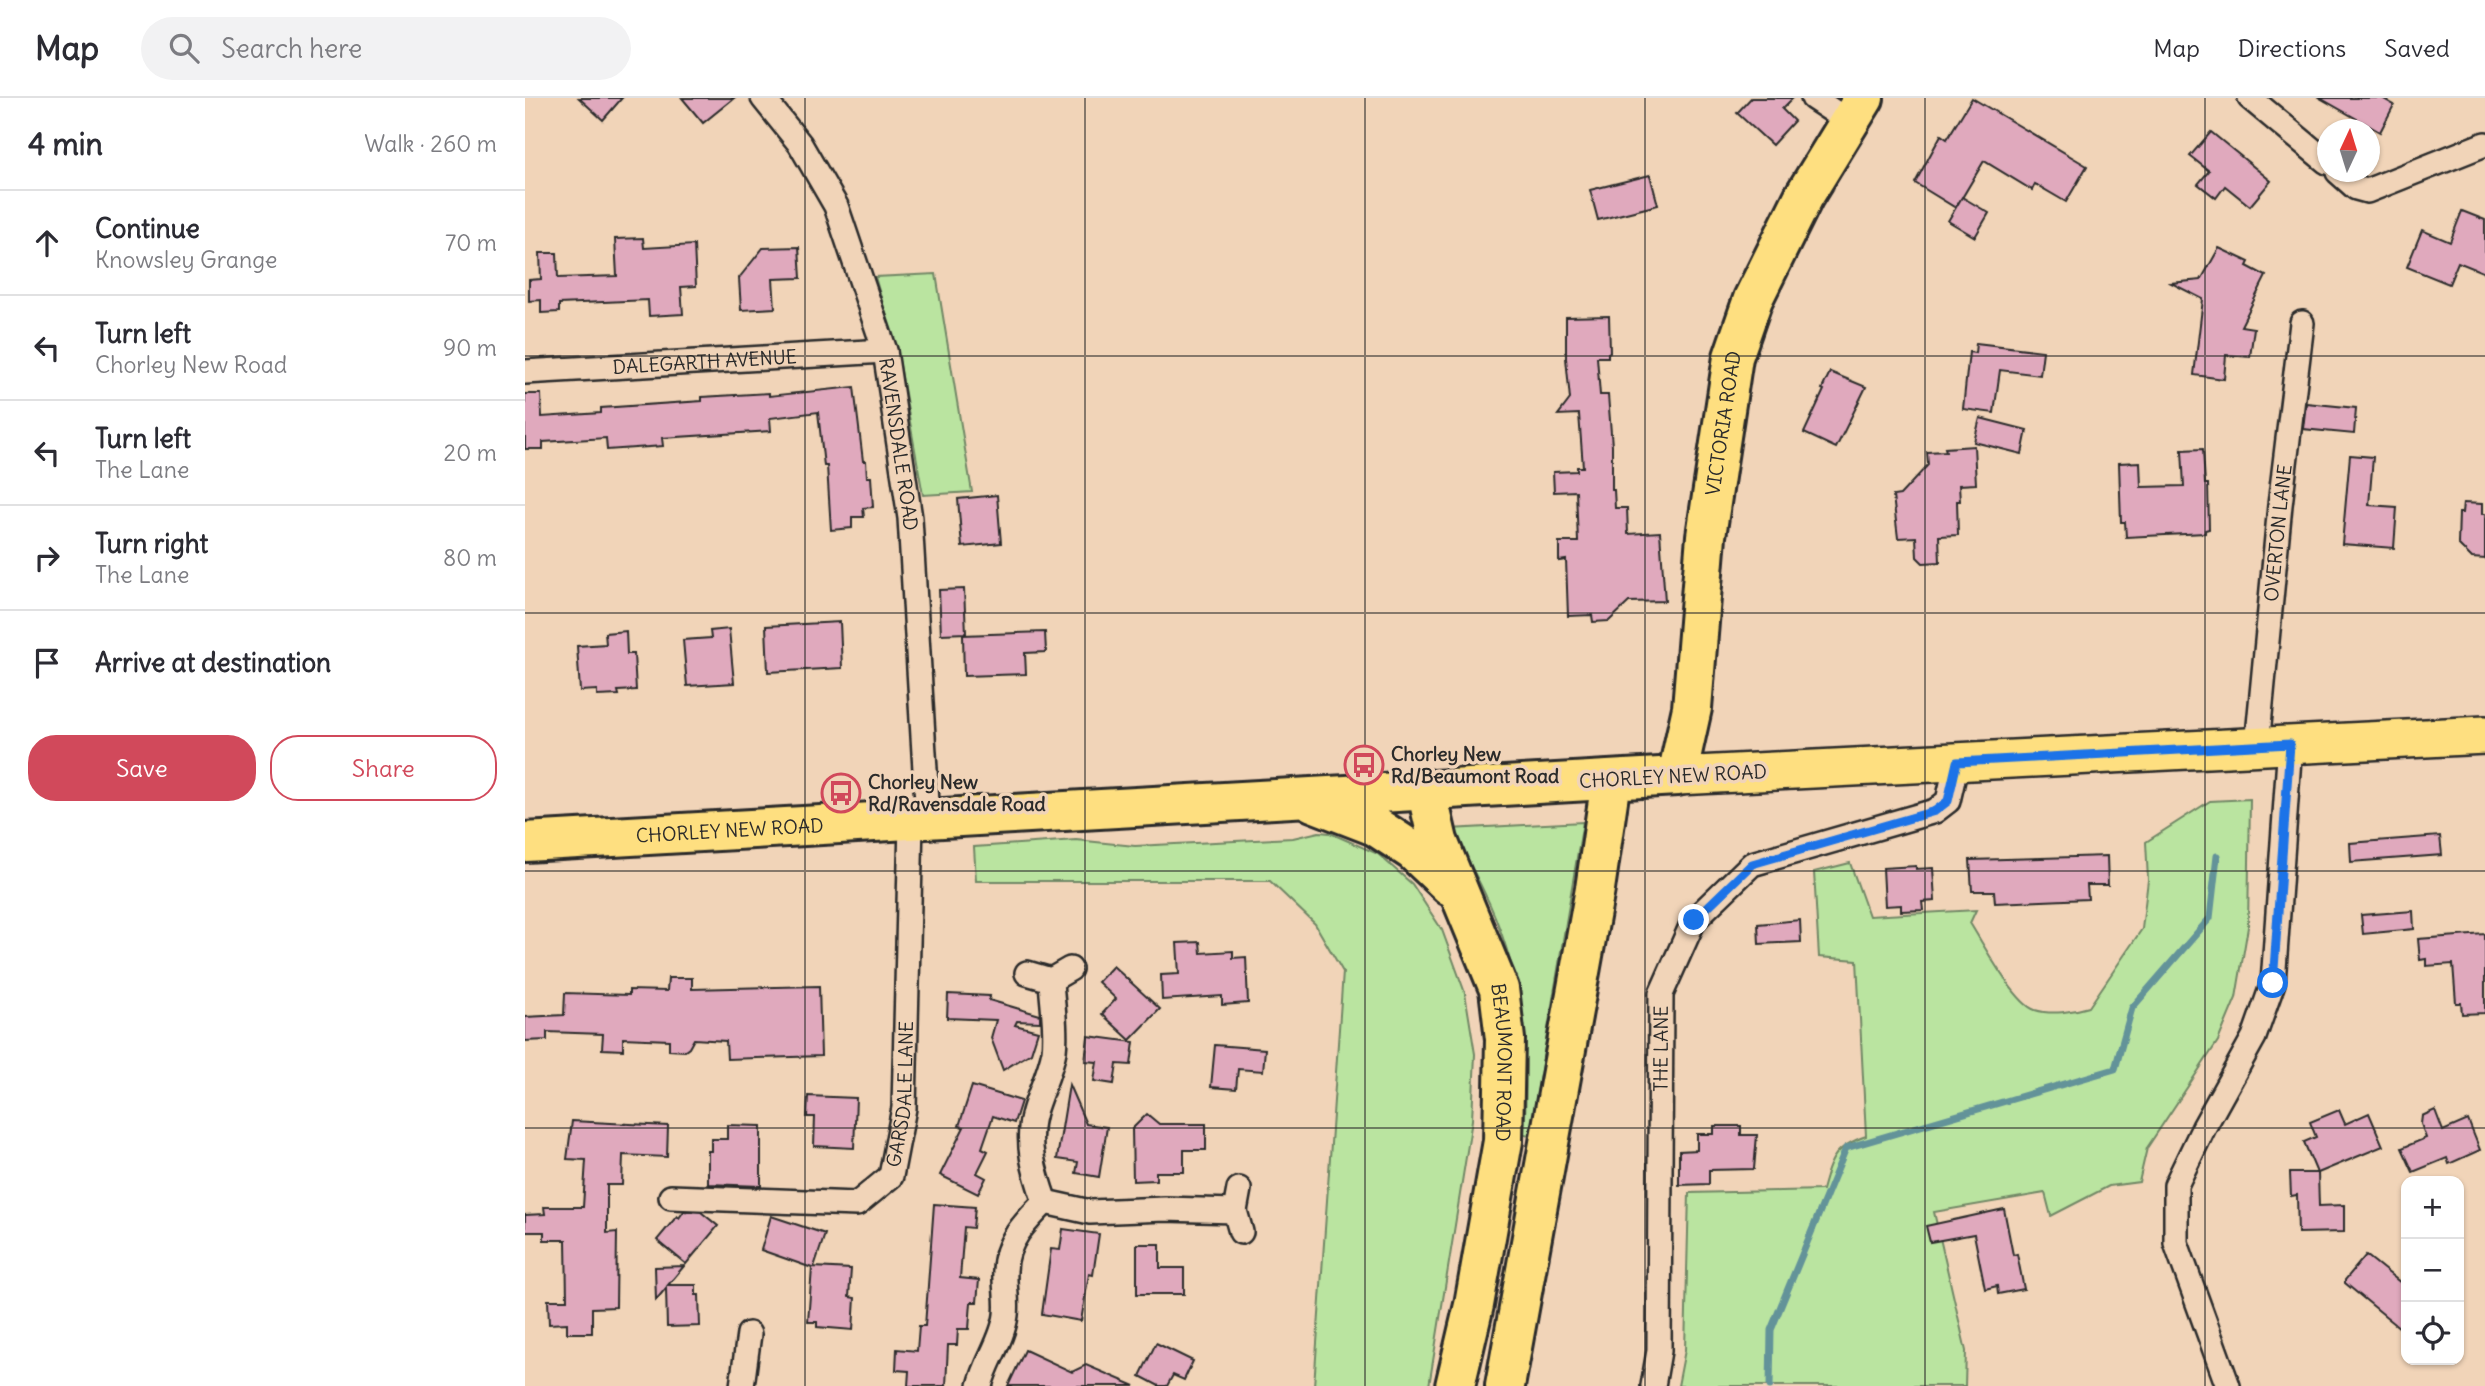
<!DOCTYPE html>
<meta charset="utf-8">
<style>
:root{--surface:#fff;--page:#f2f2f3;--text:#2b2b33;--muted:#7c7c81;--line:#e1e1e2;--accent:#d1495b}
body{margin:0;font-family:Delius,sans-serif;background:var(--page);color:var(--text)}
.controls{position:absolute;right:21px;bottom:21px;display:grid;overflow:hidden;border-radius:14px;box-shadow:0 2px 5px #0004}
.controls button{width:63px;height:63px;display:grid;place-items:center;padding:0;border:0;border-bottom:2px solid var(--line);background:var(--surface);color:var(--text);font:35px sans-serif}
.compass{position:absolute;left:1792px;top:21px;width:63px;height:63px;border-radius:50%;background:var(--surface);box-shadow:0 2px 5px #0004;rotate:4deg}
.stop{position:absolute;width:21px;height:21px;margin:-16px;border:5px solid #1a73e8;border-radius:50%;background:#fff}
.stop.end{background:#1a73e8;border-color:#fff;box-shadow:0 2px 7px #0008}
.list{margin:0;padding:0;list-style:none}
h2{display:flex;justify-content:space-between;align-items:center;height:91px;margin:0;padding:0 28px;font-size:30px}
h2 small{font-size:23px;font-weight:400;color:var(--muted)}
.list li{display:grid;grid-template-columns:46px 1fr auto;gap:21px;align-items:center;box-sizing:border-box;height:105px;padding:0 28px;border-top:2px solid var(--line)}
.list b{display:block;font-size:26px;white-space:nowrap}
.list p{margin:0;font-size:23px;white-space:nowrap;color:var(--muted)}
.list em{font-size:23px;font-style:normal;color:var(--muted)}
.actions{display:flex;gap:14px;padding:21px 28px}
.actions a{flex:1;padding:16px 0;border:2px solid var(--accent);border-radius:28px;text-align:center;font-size:24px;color:var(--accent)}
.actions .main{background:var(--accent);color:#fff}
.icon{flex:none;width:38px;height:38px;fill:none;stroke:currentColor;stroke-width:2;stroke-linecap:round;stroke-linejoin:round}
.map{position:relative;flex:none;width:1960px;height:1288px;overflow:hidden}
header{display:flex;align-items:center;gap:42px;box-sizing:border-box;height:98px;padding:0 35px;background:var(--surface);border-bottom:2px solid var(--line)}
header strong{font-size:33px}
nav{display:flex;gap:38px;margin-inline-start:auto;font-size:24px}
.search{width:490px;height:63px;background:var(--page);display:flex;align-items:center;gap:18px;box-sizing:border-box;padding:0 24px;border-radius:38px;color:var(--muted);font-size:26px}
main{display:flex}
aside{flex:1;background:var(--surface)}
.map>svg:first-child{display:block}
.green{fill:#bae4a0;stroke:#728866;stroke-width:2}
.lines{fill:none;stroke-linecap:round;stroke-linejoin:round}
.stream{stroke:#639399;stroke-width:7}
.building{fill:#e0a9bd;stroke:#2b2b2b;stroke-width:2}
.minor-casing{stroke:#2b2b2b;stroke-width:28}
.primary-casing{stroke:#2b2b2b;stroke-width:42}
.trunk-casing{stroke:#2b2b2b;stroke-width:44}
.minor{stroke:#f1d4b8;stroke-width:23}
.primary{stroke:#fedf80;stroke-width:37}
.trunk{stroke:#fedf80;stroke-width:38}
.route{stroke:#1a73e8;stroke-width:9}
.grid{fill:none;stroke:#2b2b2b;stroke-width:2;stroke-opacity:0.55}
.labels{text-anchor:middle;stroke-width:7;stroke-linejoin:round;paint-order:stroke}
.street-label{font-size:19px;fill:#2b2b2b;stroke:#f1d4b8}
.poi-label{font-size:19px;font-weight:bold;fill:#2b2b2b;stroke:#f1d4b8;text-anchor:start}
</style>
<header>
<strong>Map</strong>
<div class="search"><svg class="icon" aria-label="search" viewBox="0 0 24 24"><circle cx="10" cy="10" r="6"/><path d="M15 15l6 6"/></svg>Search here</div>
<nav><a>Map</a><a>Directions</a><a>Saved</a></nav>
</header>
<main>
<aside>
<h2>4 min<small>Walk · 260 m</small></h2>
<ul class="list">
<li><svg class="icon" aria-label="ahead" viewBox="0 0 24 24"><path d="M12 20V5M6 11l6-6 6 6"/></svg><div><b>Continue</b><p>Knowsley Grange</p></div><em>70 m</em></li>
<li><svg class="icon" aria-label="left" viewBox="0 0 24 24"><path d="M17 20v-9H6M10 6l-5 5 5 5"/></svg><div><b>Turn left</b><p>Chorley New Road</p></div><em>90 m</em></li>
<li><svg class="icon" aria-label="left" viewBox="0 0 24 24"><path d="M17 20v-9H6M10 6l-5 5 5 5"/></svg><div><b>Turn left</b><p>The Lane</p></div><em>20 m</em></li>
<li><svg class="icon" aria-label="right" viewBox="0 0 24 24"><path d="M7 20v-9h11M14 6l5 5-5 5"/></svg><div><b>Turn right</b><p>The Lane</p></div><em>80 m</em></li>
<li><svg class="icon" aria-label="arrive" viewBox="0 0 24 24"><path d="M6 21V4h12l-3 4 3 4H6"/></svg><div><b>Arrive at destination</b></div></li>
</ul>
<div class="actions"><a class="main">Save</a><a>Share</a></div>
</aside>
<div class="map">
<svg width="1960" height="1288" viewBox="0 0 1960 1288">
<rect width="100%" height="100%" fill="#f1d4b8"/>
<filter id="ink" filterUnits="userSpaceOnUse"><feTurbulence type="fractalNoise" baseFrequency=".0143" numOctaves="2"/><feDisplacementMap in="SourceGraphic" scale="14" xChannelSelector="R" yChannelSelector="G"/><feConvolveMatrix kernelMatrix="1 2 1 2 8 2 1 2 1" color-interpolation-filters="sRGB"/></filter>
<g filter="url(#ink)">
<g class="green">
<path d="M411 176 447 394 398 397 374 262 350 179Z"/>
<path d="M1725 701 1723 829 1711 900 1693 943 1622 1050 1614 1084 1584 1088 1526 1118 1520 1095 1409 1114 1441 1253 1440 1288H1153L1160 1252 1164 1095 1297 1092C1306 1060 1309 1049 1341 1038L1332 862 1294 859 1289 774 1325 765 1344 818 1451 812 1445 825C1457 844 1490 906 1510 912 1526 917 1548 914 1564 909L1617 831 1623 782 1621 744 1685 703Z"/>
<path d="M1058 724 1005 1037 999 1036C1005 950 997 871 958 792 948 771 936 751 925 731Z"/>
<path d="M794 734 805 735 853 756 887 786 917 832 940 895 950 956 947 1022 904 1288H789L818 874 790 826 745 783H451L449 749 551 742 610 748 768 740Z"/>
</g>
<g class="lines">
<path class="stream" d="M1245 1288 1246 1232 1321 1050 1590 971 1607 910 1685 820 1692 758"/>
</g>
<g class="building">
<path d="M54 0H97L78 22Z"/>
<path d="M157 0H209L178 25Z"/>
<path d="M1226 0H1268L1257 11 1269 23 1247 47 1212 15Z"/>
<path d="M1447 0 1562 68 1541 104 1510 86 1507 92 1459 63 1431 110 1390 85 1416 37 1422 41Z"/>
<path d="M1795 0H1857L1869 7 1855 34Z"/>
<path d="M1686 34 1746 83 1725 108 1700 88 1691 100 1673 86 1684 73 1665 58Z"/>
<path d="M1125 77 1133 107 1073 122 1065 92Z"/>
<path d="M1437 99 1464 115 1450 139 1423 123Z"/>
<path d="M1937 113 1960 122V175L1933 164 1924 186 1882 169 1897 132 1925 144Z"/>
<path d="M118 140 119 150 169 147 171 188 156 189 158 216 124 218 123 202 34 206V214L16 215V202L4 203V182L16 181 15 155H32L33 180 92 178 90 141Z"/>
<path d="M274 149 276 180 248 181 250 210 216 212 214 180 238 150Z"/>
<path d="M1694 150 1724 164 1722 168 1741 178 1716 228 1729 230 1725 259 1701 257 1699 281 1669 277 1678 201 1646 185 1676 182Z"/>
<path d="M1084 218 1085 254 1083 255V259H1072L1075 297H1083L1087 348V392H1089L1090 410H1102L1103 436 1135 434 1140 503 1104 504 1084 523 1068 524 1067 517 1043 518 1041 462 1034 463V444H1053L1051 393 1029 394 1028 374 1052 373V369H1058L1054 316 1033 317 1045 301 1041 260V219Z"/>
<path d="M1451 245 1518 253 1515 277 1475 272 1469 315 1438 311 1444 254 1450 255Z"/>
<path d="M1305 274 1341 289 1311 350 1279 335 1299 292 1297 291Z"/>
<path d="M329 289 338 363H341L342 379H346L348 409 338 410 339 419H327V430L306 432 302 368H299L293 314 245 320 246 333 137 340 138 348 82 352 81 340 18 344V351H0V296H16L17 319 76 315V310L177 303V299L244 295V298Z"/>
<path d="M1781 305 1831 310 1829 336 1778 331Z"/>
<path d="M1455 320 1502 332 1497 356 1449 344Z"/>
<path d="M1449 348 1451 386 1434 387 1435 403H1432L1433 437 1414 438 1415 464 1398 465 1392 459 1391 439 1373 440 1368 398 1375 397 1403 367 1402 354 1421 353 1420 350Z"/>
<path d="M1678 351 1680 386H1683L1684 431 1680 432V435L1601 439 1600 424H1596L1594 365 1615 364 1616 389 1659 388 1657 352Z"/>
<path d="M1825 357 1848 359 1844 407 1872 409 1869 450 1817 446Z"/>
<path d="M472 397 476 445 437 449 433 401Z"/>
<path d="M1938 405 1957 406V416H1960V461L1947 460 1933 446 1934 415H1937Z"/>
<path d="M439 491 441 535 416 536 414 492Z"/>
<path d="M315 524 317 570 243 574 241 528Z"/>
<path d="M204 531 209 585 162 588 158 542 186 540 185 533Z"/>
<path d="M101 533 102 556H109L111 592 93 593 94 597 72 598V592L55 593 52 548 81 546 80 535Z"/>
<path d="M520 534 521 554 500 555 501 576 439 578 438 537Z"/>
<path d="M1915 738 1917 757 1826 764 1825 745Z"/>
<path d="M1582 758 1583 787H1562L1563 801 1470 805 1469 793H1447L1445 762Z"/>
<path d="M1391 768V771L1408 770 1410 803 1397 804 1398 812 1376 813V807L1360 808 1358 770Z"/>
<path d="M1888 813 1889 831 1838 836 1836 817Z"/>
<path d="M1275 822 1276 844 1234 846 1233 826Z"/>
<path d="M1960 836V915L1937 916 1936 905H1931L1928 866 1901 868V861L1895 862 1893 841Z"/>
<path d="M675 844 676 855 708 853V860L721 859 723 905 697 907V898L637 902 636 877 654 876 652 845Z"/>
<path d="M588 868 635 911 605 942 577 916 591 901 573 884Z"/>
<path d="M143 880H167V891L294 888 296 958 202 961 201 943 169 941 164 950 160 953 144 952V942L98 940V952L77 951 78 936 22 934V942L0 943V919L39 917 40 895 104 897V892L142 893Z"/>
<path d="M423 896 465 898 464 902 515 917V924L492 923 490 927 513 933 506 955 478 972 466 940 471 922 422 920Z"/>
<path d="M563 938 609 944 606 967 592 966 589 986 569 983 572 964 560 963Z"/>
<path d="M690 947 740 951 738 973 713 971 711 991 686 989Z"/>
<path d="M544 987 561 1026 582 1029 574 1079 551 1075 553 1064 532 1061Z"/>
<path d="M447 988 496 1003 489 1025 468 1018 457 1050 463 1053 452 1075 461 1080 453 1096 415 1077 439 1029 434 1028Z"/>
<path d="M283 998 331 1000 329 1050 289 1048 290 1019H282Z"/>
<path d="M1814 1012 1820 1026 1844 1015 1858 1048 1793 1075 1794 1108 1819 1107V1134L1773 1135 1772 1097 1766 1098 1765 1075H1792L1779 1044 1791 1039 1785 1024Z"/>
<path d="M1910 1012 1918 1033 1943 1022 1955 1052 1924 1066 1922 1060 1888 1074 1877 1050 1901 1040 1896 1026 1897 1018Z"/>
<path d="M622 1016 634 1026H681V1052H659V1074H631V1082L608 1083 607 1031Z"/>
<path d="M47 1023 143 1028 142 1059 98 1057 97 1087H82V1135L92 1134 91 1209 67 1210V1235H42V1225L24 1226 23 1202H42L41 1142H19V1134H0V1117L20 1116 19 1109H58L61 1062 42 1061Z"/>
<path d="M202 1027 236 1028V1088L183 1086V1053H186V1041H202Z"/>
<path d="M1189 1028H1216V1037H1232L1229 1071 1184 1072V1086L1154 1087V1053L1172 1052V1036H1189Z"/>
<path d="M409 1106 450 1109 448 1130 439 1129 435 1180 454 1182 452 1204H446L444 1231H433L432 1247H423L421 1288H383L384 1273 371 1272 372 1251 392 1253 394 1228H400Z"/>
<path d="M1479 1111 1488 1157 1492 1156 1499 1191 1473 1196 1472 1188 1460 1191 1449 1136 1405 1144 1401 1128Z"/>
<path d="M159 1113 176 1114 193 1128 161 1166 132 1142 152 1118 154 1120Z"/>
<path d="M246 1118 300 1136 289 1169 326 1171 324 1199 330 1200 328 1232 292 1229V1224H283L287 1170 236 1152Z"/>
<path d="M538 1131 574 1136 568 1177 564 1176 556 1223 517 1216 526 1151 535 1152Z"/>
<path d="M612 1146H635V1170H659V1196H612Z"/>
<path d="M1841 1157 1881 1189V1235L1820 1185V1182Z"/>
<path d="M159 1168 143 1187H171V1197H174L175 1228 142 1229 141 1190 131 1202 130 1169Z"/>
<path d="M631 1245 668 1263 659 1282 648 1277 642 1288H634L615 1278Z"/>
<path d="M500 1252 547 1274 561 1267 610 1288H483Z"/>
</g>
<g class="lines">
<defs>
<g id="minor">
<path id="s1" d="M238 0 275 46 311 108 360 253 385 420 403 722"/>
<path d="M1288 0 1323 23"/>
<path d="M1725 0 1802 64"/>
<path d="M1813 74 1831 90 1842 93 1960 46"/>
<path id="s2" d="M0 274 360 253"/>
<path id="s3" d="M1732 648 1755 407 1777 225"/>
<path d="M502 875 526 882 545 871"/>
<path d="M714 1091 710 1113 716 1134"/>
<path id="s4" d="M146 1099 332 1106 366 1078 379 1010 386 724"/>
<path d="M520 1104 565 1114 640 1111 710 1113"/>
<path d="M217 1288 224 1236"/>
<path d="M455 1288C461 1263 478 1242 481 1217 483 1202 479 1187 480 1173 480 1144 501 1123 520 1104 510 1076 500 1045 509 1014 515 993 525 975 529 953 532 931 527 905 526 882"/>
<path id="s5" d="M1128 1288 1134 1253 1136 896 1169 822 1227 766 1410 713 1423 703 1432 664"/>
<path d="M1703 1288 1651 1145V1087L1679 1029 1729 939 1748 885 1765 646"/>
</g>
<path id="primary" d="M1152 678 1960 637"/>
<g id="trunk">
<path id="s6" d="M901 691 913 743 974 891 980 941 978 1043 949 1207 930 1288"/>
<path d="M788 704 850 728 888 753 925 788"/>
<path id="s7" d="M0 744 1152 678 1167 610 1181 438 1208 259 1228 201 1279 98 1339 0"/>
<path d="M980 1288 1070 791 1086 682"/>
</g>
</defs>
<use href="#minor" class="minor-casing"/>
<use href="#primary" class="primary-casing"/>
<use href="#trunk" class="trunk-casing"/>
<use href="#minor" class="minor"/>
<use href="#primary" class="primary"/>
<use href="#trunk" class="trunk"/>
</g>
</g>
<g class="lines" filter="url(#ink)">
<path class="route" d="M1169 822 1227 766 1410 713 1423 703 1432 664 1765 646 1748 885"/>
</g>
<path class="grid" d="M280 0V1288M560 0V1288M840 0V1288M1120 0V1288M1400 0V1288M1680 0V1288M0 258H1960M0 515H1960M0 773H1960M0 1030H1960"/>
<defs>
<symbol id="bus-ring" viewBox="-11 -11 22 22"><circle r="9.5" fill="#f1d4b8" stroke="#d1495b" stroke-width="1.5"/><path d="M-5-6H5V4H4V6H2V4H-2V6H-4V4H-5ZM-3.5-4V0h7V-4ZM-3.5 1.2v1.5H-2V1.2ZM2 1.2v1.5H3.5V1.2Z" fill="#d1495b"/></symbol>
</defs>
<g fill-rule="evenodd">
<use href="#bus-ring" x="817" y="645" width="44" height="44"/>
<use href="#bus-ring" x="294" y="673" width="44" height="44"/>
</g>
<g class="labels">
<g class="street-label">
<text dy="7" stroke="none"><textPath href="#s2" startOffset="180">DALEGARTH AVENUE</textPath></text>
<text dy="7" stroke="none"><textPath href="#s7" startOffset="1510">VICTORIA ROAD</textPath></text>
<text dy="7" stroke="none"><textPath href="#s1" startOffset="378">RAVENSDALE ROAD</textPath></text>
<text dy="7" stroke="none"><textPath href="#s3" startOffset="214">OVERTON LANE</textPath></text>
<text transform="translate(1148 678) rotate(-3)" y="7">CHORLEY NEW ROAD</text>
<text dy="7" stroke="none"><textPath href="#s7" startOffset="205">CHORLEY NEW ROAD</textPath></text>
<text dy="7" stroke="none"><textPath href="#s5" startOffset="338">THE LANE</textPath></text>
<text dy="7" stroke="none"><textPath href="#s6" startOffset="287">BEAUMONT ROAD</textPath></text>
<text dy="7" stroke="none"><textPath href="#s4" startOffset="313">GARSDALE LANE</textPath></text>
</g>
<g class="poi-label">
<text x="866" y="663">Chorley New<tspan x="866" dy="22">Rd/Beaumont Road</tspan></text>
<text x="343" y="691">Chorley New<tspan x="343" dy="22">Rd/Ravensdale Road</tspan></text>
</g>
</g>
</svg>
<div class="controls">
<button>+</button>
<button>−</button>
<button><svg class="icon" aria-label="locate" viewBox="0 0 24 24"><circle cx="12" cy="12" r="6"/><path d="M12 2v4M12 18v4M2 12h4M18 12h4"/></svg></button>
</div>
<svg class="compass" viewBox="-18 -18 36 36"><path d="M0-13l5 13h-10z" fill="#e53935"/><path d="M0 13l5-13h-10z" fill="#7c7c81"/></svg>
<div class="stop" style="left:1748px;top:885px"></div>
<div class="stop end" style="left:1169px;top:822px"></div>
</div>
</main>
